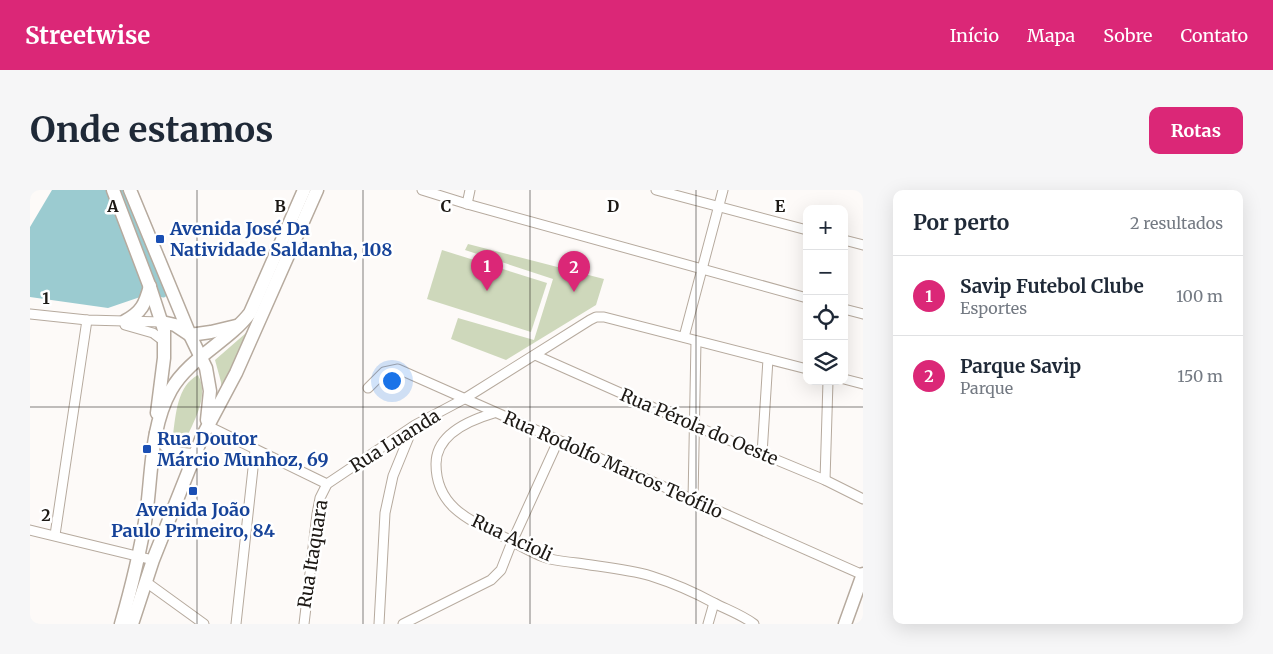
<!DOCTYPE html>
<html lang="pt">
<meta charset="utf-8">
<style>
:root{--surface:#fff;--page:#f6f6f7;--text:#1f2937;--muted:#747a83;--line:#e0e1e3;--accent:#db2777}
body{margin:0;font-family:Merriweather,serif;background:var(--page);color:var(--text)}
.controls{position:absolute;right:15px;top:15px;display:grid;overflow:hidden;border-radius:10px;box-shadow:0 5px 20px #0002}
.controls button{width:45px;height:45px;display:grid;place-items:center;padding:0;border:0;border-bottom:1px solid var(--line);background:var(--surface);color:var(--text);font:25px sans-serif}
.you{position:absolute;left:361px;top:190px;width:18px;height:18px;margin:-12px;border:4px solid #fff;border-radius:50%;background:#1a73e8;box-shadow:0 0 0 8px #1a73e833}
.badge{display:grid;place-items:center;width:32px;height:32px;border-radius:50%;background:var(--accent);color:#fff;font-size:16px;font-weight:700}
.pin{position:absolute;translate:-50% -41px;filter:drop-shadow(0 1px 2px #0008)}
.pin::after{content:'';position:absolute;top:26px;width:18px;height:15px;background:inherit;clip-path:polygon(0 0,100% 0,50% 100%)}
.list{margin:0;padding:0;list-style:none}
h2{display:flex;justify-content:space-between;align-items:center;height:65px;margin:0;padding:0 20px;font-size:21px}
h2 small{font-size:16px;font-weight:400;color:var(--muted)}
.list li{display:grid;grid-template-columns:32px 1fr auto;gap:15px;align-items:center;box-sizing:border-box;height:80px;padding:0 20px;border-top:1px solid var(--line)}
.list b{display:block;font-size:19px;white-space:nowrap}
.list p{margin:0;font-size:16px;white-space:nowrap;color:var(--muted)}
.list em{font-size:16px;font-style:normal;color:var(--muted)}
.icon{flex:none;width:28px;height:28px;fill:none;stroke:currentColor;stroke-width:2;stroke-linecap:round;stroke-linejoin:round}
.map{position:relative;flex:none;width:833px;height:434px;overflow:hidden;border-radius:10px}
header{display:flex;align-items:center;gap:30px;box-sizing:border-box;height:70px;padding:0 25px;background:var(--accent);color:#fff}
header strong{font-size:24px}
nav{display:flex;gap:28px;margin-inline-start:auto;font-size:18px}
.intro{display:flex;align-items:center;justify-content:space-between;box-sizing:border-box;height:120px;padding:0 30px}
h1{margin:0;font-size:35px}
.button{padding:12px 22px;border-radius:10px;background:var(--accent);color:#fff;font-size:18px;font-weight:700}
main{display:flex;gap:30px;padding:0 30px}
aside{flex:1;background:var(--surface);border-radius:10px;box-shadow:0 5px 20px #0002}
.map>svg:first-child{display:block}
.green{fill:#ced8bb}
.water{fill:#9bcbd0}
.lines{fill:none;stroke-linecap:round;stroke-linejoin:round}
.canal{stroke:#9bcbd0;stroke-width:9}
.street-casing{stroke:#b6aa9e;stroke-width:11}
.secondary-casing{stroke:#b6aa9e;stroke-width:15}
.street{stroke:#fff;stroke-width:9}
.secondary{stroke:#fff;stroke-width:12}
.grid{fill:none;stroke:#1d1915;stroke-width:1;stroke-opacity:0.55}
.transit-dot{fill:#1a4fb4;stroke:#fff;stroke-width:2}
.labels{text-anchor:middle;stroke-width:5;stroke-linejoin:round;paint-order:stroke}
.transit-label{font-size:18px;font-weight:bold;fill:#164399;stroke:#fff;text-anchor:start}
.street-label{font-size:18px;fill:#1d1915;stroke:#fff}
.grid-label{font-size:16px;text-anchor:middle;font-weight:bold;fill:#1d1915;stroke:#fff;stroke-width:5;stroke-linejoin:round;paint-order:stroke}
</style>
<header>
<strong>Streetwise</strong>
<nav><a>Início</a><a>Mapa</a><a>Sobre</a><a>Contato</a></nav>
</header>
<div class="intro"><h1>Onde estamos</h1><a class="button">Rotas</a></div>
<main>
<div class="map">
<svg width="833" height="434" viewBox="0 0 833 434">
<rect width="100%" height="100%" fill="#fdfaf8"/>
<g class="green">
<path d="M438 54 574 89 566 115 476 170 421 149 428 128 504 150 523 89 435 60Z"/>
<path d="M412 60 517 93 501 142 397 109Z"/>
<path d="M216 143 220 146 192 208 191 192 185 170Z"/>
<path d="M168 185C180 206 163 233 154 253L147 255 143 250V245C146 224 147 196 168 185Z"/>
</g>
<path class="water" d="M22 0H76L116 105 78 118 0 107V37Z"/>
<g class="lines">
<path class="canal" d="M93 0 133 103"/>
<defs>
<g id="street">
<path d="M392 0 437 14 777 108"/>
<path d="M626 0 777 40"/>
<path d="M437 14 440 0"/>
<path d="M814 50 833 55"/>
<path d="M814 119 833 124"/>
<path d="M0 124 57 130 132 132"/>
<path d="M95 135 123 143 135 152"/>
<path d="M654 147 693 0"/>
<path d="M505 165 665 236 795 290 833 309"/>
<path d="M814 189 833 194"/>
<path d="M338 198 354 182 368 179 833 385"/>
<path d="M464 223C440 230 406 244 406 274 406 318 441 331 476 348 489 355 505 365 520 369 529 371 538 372 547 373 572 377 597 379 621 386 643 393 664 402 684 413 698 420 712 425 724 434"/>
<path d="M178 236 297 294"/>
<path d="M732 264 738 169"/>
<path d="M795 290 798 191"/>
<path d="M663 310 666 151"/>
<path d="M0 340 123 370"/>
<path d="M25 345 57 130"/>
<path d="M116 392 174 434"/>
<path d="M206 434 225 260"/>
<path d="M274 434 287 324 290 308 297 294 385 235 434 209 560 130 566 127H574L777 179"/>
<path d="M349 434 355 323 363 286 383 237"/>
<path d="M373 434 461 390 471 380 482 352 528 251"/>
<path d="M678 434 684 413"/>
</g>
<g id="secondary">
<path d="M83 0 121 100 134 140V168L127 223"/>
<path d="M100 0 160 145 176 178 180 201 177 230"/>
<path d="M95 131C112 122 115 114 120 96"/>
<path d="M132 132 145 135 160 145 181 142 206 136"/>
<path d="M126 243C138 261 143 264 164 265"/>
<path d="M91 434C101 399 110 363 116 326 122 285 120 237 141 200 159 168 198 152 220 123L274 0"/>
<path d="M102 434 123 370 172 247 206 183 287 0"/>
<path d="M815 434 833 384"/>
</g>
</defs>
<use href="#street" class="street-casing"/>
<use href="#secondary" class="secondary-casing"/>
<use href="#street" class="street"/>
<use href="#secondary" class="secondary"/>
</g>
<path class="grid" d="M167 0V434M333 0V434M500 0V434M666 0V434M0 217H833"/>
<g class="transit-dot">
<rect x="125" y="44" width="10" height="10" rx="2.5"/>
<rect x="112" y="254" width="10" height="10" rx="2.5"/>
<rect x="158" y="296" width="10" height="10" rx="2.5"/>
</g>
<g class="labels">
<g class="transit-label">
<text x="140" y="45">Avenida José Da<tspan x="140" dy="21">Natividade Saldanha, 108</tspan></text>
<text x="127" y="255">Rua Doutor<tspan x="127" dy="21">Márcio Munhoz, 69</tspan></text>
<text x="163" y="326" text-anchor="middle">Avenida João<tspan x="163" dy="21">Paulo Primeiro, 84</tspan></text>
</g>
<g class="street-label">
<text transform="translate(669 237) rotate(23)" y="6">Rua Pérola do Oeste</text>
<text transform="translate(365 251) rotate(-32)" y="6">Rua Luanda</text>
<text transform="translate(583 275) rotate(24)" y="6">Rua Rodolfo Marcos Teófilo</text>
<text transform="translate(482 348) rotate(25)" y="6">Rua Acioli</text>
<text transform="translate(283 364) rotate(-81)" y="6">Rua Itaquara</text>
</g>
</g>
<g class="grid-label">
<text x="83" y="22">A</text>
<text x="250" y="22">B</text>
<text x="416" y="22">C</text>
<text x="583" y="22">D</text>
<text x="750" y="22">E</text>
<text x="16" y="114">1</text>
<text x="16" y="331">2</text>
</g>
</svg>
<div class="controls">
<button>+</button>
<button>−</button>
<button><svg class="icon" aria-label="locate" viewBox="0 0 24 24"><circle cx="12" cy="12" r="6"/><path d="M12 2v4M12 18v4M2 12h4M18 12h4"/></svg></button>
<button><svg class="icon" aria-label="layers" viewBox="0 0 24 24"><path d="M12 4l9 5-9 5-9-5zM3 14l9 5 9-5"/></svg></button>
</div>
<div class="you"></div>
<div class="pin badge" style="left:457px;top:101px">1</div>
<div class="pin badge" style="left:544px;top:102px">2</div>
</div>
<aside>
<h2>Por perto<small>2 resultados</small></h2>
<ul class="list">
<li><span class="badge">1</span><div><b>Savip Futebol Clube</b><p>Esportes</p></div><em>100 m</em></li>
<li><span class="badge">2</span><div><b>Parque Savip</b><p>Parque</p></div><em>150 m</em></li>
</ul>
</aside>
</main>
